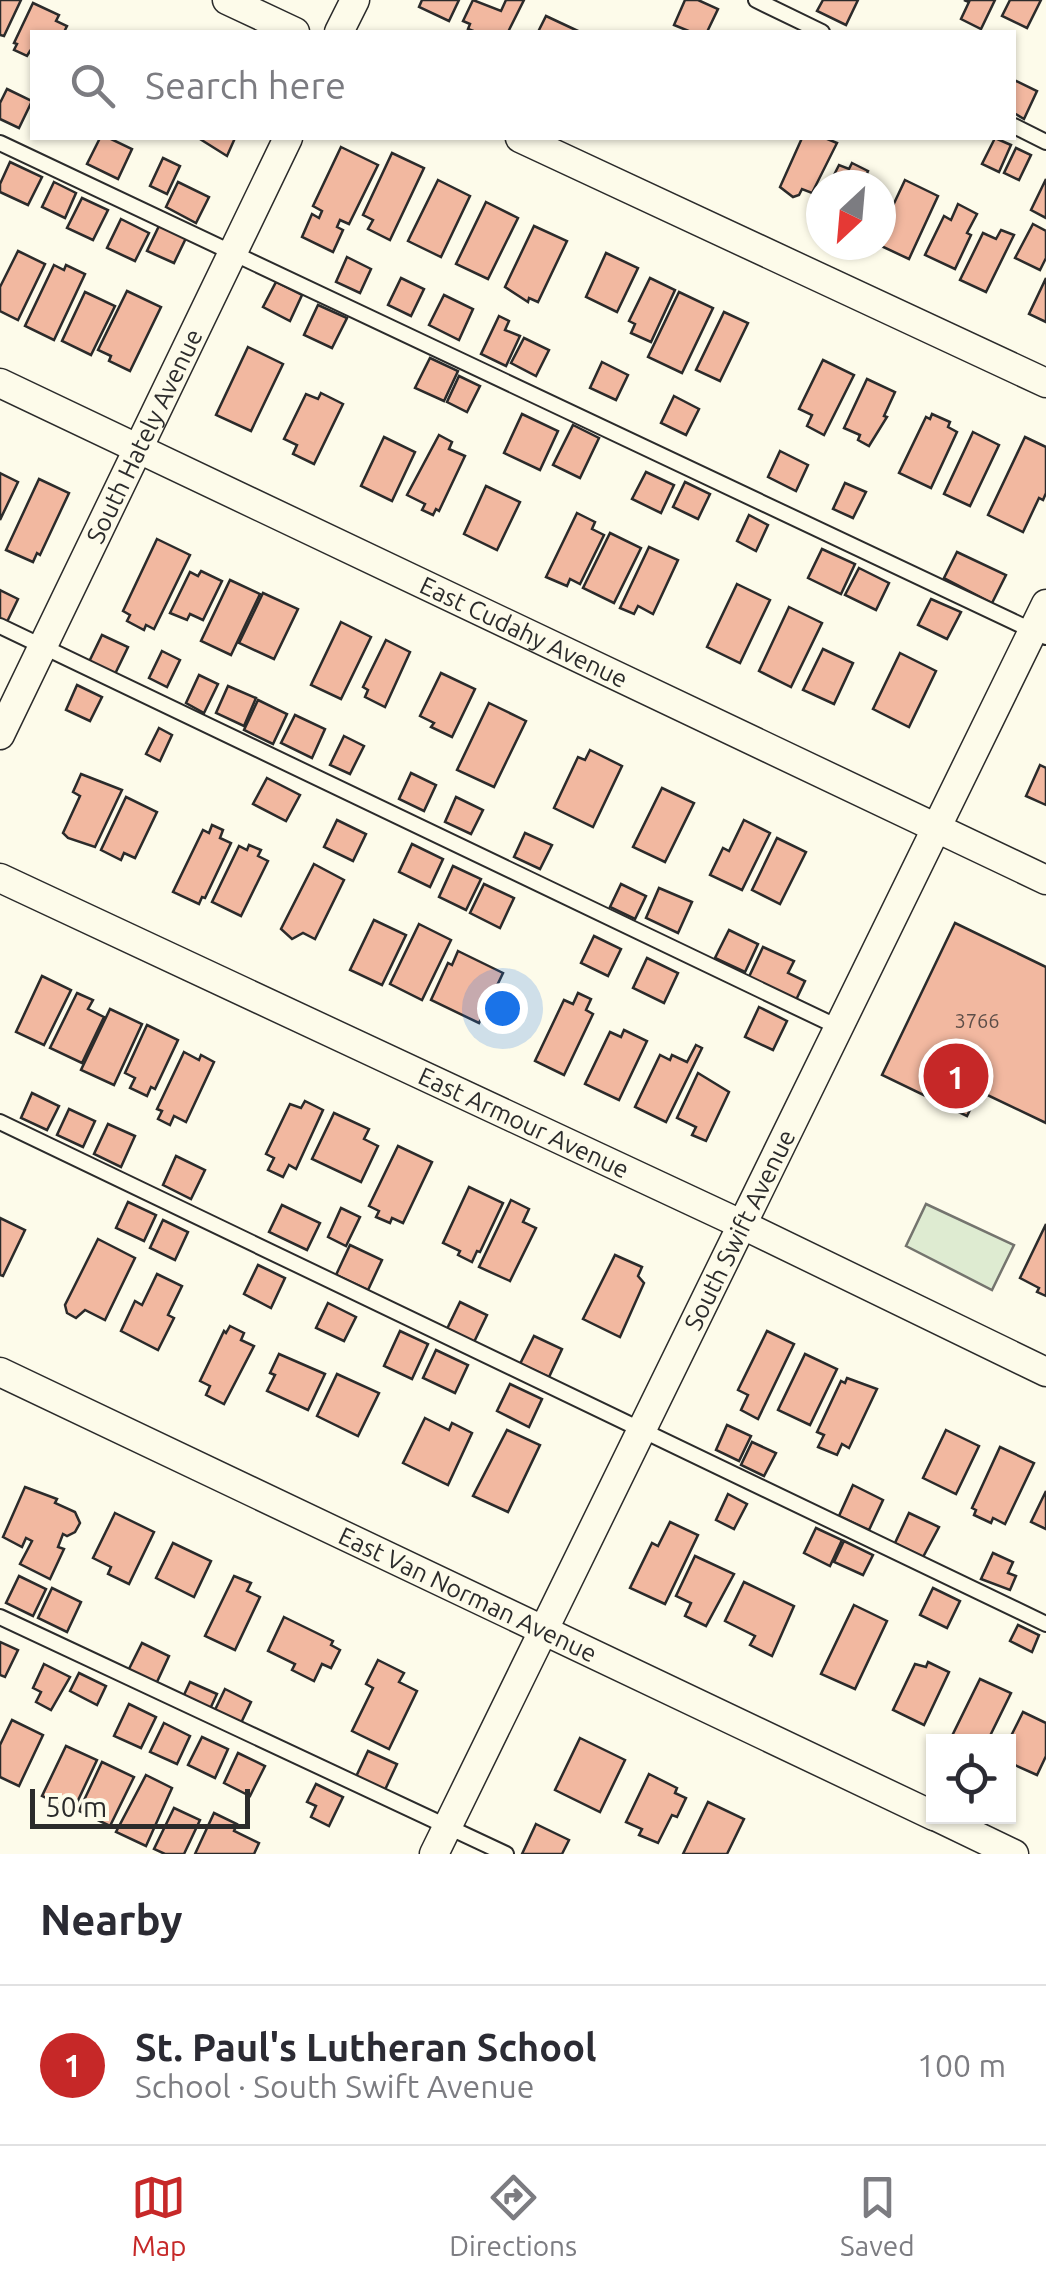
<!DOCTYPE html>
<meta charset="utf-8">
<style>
:root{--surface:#fff;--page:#f2f2f3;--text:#2b2b33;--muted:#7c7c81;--line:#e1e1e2;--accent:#c62828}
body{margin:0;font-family:Ubuntu,sans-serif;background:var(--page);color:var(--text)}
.controls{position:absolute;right:30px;bottom:30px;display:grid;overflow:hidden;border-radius:0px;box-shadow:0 2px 8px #0004}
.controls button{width:90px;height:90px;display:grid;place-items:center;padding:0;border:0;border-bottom:2px solid var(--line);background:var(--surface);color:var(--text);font:50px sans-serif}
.compass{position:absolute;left:806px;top:170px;width:90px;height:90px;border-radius:50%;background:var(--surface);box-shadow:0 2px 8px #0004;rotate:206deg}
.scale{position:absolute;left:30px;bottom:25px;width:220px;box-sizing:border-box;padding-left:10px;border:5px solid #2b2b2b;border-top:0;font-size:28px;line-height:35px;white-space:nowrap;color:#2b2b2b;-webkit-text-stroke:8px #fdfbea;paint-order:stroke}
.you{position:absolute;left:502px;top:1008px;width:35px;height:35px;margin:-25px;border:8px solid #fff;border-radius:50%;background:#1a73e8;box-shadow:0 0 0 15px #1a73e833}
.badge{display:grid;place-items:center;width:65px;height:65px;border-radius:50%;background:var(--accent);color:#fff;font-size:32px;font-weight:700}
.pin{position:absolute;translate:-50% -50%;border:5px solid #fff;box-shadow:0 2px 10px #0006}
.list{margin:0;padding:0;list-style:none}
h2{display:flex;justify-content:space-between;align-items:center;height:130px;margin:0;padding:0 40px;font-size:42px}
h2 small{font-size:32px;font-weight:400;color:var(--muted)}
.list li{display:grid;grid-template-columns:65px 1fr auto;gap:30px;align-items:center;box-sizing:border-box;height:160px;padding:0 40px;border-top:2px solid var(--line)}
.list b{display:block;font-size:38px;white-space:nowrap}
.list p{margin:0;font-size:32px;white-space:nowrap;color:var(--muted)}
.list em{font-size:32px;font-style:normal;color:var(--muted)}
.icon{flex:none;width:55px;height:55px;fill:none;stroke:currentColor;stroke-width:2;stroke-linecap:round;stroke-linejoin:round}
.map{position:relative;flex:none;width:1046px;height:1854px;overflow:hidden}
.search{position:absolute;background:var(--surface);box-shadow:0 2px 8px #0004;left:30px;right:30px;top:30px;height:110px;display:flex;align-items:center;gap:25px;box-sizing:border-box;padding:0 35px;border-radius:0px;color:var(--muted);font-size:38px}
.sheet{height:290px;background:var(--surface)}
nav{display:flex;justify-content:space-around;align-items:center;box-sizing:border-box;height:140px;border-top:2px solid var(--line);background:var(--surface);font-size:28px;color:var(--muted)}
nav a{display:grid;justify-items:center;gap:5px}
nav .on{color:var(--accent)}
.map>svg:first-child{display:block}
.green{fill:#deebd1;stroke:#74746e;stroke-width:2.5}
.building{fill:#f2b8a0;stroke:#2b2b2b;stroke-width:2.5}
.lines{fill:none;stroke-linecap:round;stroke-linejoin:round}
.service-casing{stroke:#2b2b2b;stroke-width:18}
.minor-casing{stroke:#2b2b2b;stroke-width:31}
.service{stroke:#fdfbea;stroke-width:14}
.minor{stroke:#fdfbea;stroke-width:28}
.labels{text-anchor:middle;stroke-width:8;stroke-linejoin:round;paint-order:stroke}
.number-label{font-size:20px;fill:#5d4e48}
.street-label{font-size:25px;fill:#2b2b2b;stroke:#fdfbea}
</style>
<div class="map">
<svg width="1046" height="1854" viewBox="0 0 1046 1854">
<rect width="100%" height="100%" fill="#fdfbea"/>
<path class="green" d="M926 1204 1014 1245 992 1290 906 1246Z"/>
<g class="building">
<path d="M0 0H21L4 36 0 35Z"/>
<path d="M422 0H459L449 21 419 7Z"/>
<path d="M473 0 501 11 506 0H524L508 32H476L468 29 470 24 463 21Z"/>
<path d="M685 0H698L718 9 707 32H691L674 25Z"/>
<path d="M823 0H858L846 25 817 11Z"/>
<path d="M964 0H995L981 29 961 19 969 2Z"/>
<path d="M1010 0H1041L1027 28 1002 16Z"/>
<path d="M33 3 59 15 56 21 67 26 64 32H32V52L30 51 27 56 14 50 17 44 14 43Z"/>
<path d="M546 16 578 31 577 32H538Z"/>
<path d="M1014 80 1037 91 1024 119 1014 113Z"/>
<path d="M7 89 32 101 19 128 0 119V103Z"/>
<path d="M100 138H109L132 149 118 179 87 164Z"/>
<path d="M235 138 227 156 200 139 201 138Z"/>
<path d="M802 138H825L837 143 812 193 802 189 799 195 793 197 780 187Z"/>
<path d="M995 138 1011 145 999 172 982 164Z"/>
<path d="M341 147 378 165 349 224 340 220 337 227 343 230 333 252 302 237 312 214 319 218 322 211 313 206Z"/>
<path d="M1016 148 1031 155 1019 180 1004 173Z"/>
<path d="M392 153 424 168 390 240 368 229 373 220 363 215Z"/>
<path d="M163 158 180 166 167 194 150 186Z"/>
<path d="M10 162 42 177 28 205 0 192V184Z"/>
<path d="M852 163 868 171 862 185H829L839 165 849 169Z"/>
<path d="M1046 179V218L1031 210Z"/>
<path d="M438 180 470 196 441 257 408 241Z"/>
<path d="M905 180 938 196 909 259 879 245 881 231Z"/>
<path d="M54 182 76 193 65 218 42 207Z"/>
<path d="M178 182 209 197 196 223 166 207Z"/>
<path d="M82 198 108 210 93 240 67 228Z"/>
<path d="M486 202 518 218 488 279 456 264Z"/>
<path d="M958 204 977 214 967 233 971 235 955 269 925 255 944 216 951 220Z"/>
<path d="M121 219 149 233 135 261 107 248Z"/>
<path d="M1033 224 1046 231V258L1040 270 1015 258Z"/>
<path d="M159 226 186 238 174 263 147 251Z"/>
<path d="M534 226 567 241 538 302 529 298 528 302 505 287Z"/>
<path d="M1001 230 1014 235 986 292 960 280 983 233 996 239Z"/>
<path d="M18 251 45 264 18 320 0 311V287Z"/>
<path d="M606 253 638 268 617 312 586 297Z"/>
<path d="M347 257 371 269 360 293 336 282Z"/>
<path d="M54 265 64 270 66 265 85 274 54 340 25 326Z"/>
<path d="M401 278 424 289 411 316 388 305Z"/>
<path d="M650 278 675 290 651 342 631 333 635 324 629 321Z"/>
<path d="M1046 278V322L1029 314Z"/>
<path d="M276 282 302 295 290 321 263 307Z"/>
<path d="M127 291 161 307 130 371 109 361 111 356 98 350Z"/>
<path d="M85 292 115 306 91 355 62 341Z"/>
<path d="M679 292 713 308 682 373 648 357Z"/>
<path d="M444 295 473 309 459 340 429 325Z"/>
<path d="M318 305 347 318 332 348 304 335Z"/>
<path d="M724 312 748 323 720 381 696 370Z"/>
<path d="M499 316 509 321 505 330 520 336 506 366 481 354Z"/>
<path d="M524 338 549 350 536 376 511 363Z"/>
<path d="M248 347 283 364 251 431 216 415Z"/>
<path d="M430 358 458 371 444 401 415 388Z"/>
<path d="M823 360 854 375 824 435 807 426 812 415 799 409Z"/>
<path d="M602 362 628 375 616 400 590 388Z"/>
<path d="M459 376 480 386 467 412 447 402Z"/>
<path d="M867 379 895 392 884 416 887 417 869 446 858 440 860 435 844 428Z"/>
<path d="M321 393 343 404 314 464 293 454 297 445 284 439 306 394 318 399Z"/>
<path d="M674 396 699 409 686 435 661 423Z"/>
<path d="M522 414 558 431 540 470 504 453Z"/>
<path d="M932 414 950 422 948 427 957 432 931 488 899 473 926 417 930 419Z"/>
<path d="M573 425 599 438 580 478 553 465Z"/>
<path d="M973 432 999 445 970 506 944 494Z"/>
<path d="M439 435 452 442 449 449 465 456 439 511 436 509 433 515 422 510 425 504 407 495Z"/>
<path d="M384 437 415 452 392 501 361 486Z"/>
<path d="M1025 437 1046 447V493L1043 500 1039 498 1023 532 988 515Z"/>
<path d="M780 451 808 465 796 491 768 477Z"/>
<path d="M646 472 674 485 661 513 632 499Z"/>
<path d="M0 473 18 482 0 520Z"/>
<path d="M39 479 69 493 40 555 37 553 33 562 6 550Z"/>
<path d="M685 482 710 494 698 519 673 507Z"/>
<path d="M845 483 866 492 853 518 833 509Z"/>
<path d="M486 486 520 502 497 550 464 534Z"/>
<path d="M577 513 595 522 592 529 604 535 580 584 570 579 567 586 546 577Z"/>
<path d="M749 515 768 525 756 551 737 541Z"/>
<path d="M610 533 641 548 614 603 583 588Z"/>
<path d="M157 539 190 555 154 629 146 625 144 630 127 621 130 615 123 611Z"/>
<path d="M649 547 678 560 653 614 638 606 634 614 620 608Z"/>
<path d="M822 549 855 564 841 594 808 578Z"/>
<path d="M957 552 1006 575 992 603 944 578Z"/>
<path d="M859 568 889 583 876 610 845 595Z"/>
<path d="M201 571 222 581 203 620 190 614 187 620 170 613 190 572 198 576Z"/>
<path d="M230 580 260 594 231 655 201 641Z"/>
<path d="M737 584 770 600 740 663 707 647Z"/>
<path d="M0 590 18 599 5 626 0 624Z"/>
<path d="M263 593 298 609 274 659 239 643Z"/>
<path d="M931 599 961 612 947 639 918 625Z"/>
<path d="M789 607 822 623 791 687 759 671Z"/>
<path d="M341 622 371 637 341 699 311 685Z"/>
<path d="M102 635 128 647 114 676 88 664Z"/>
<path d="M386 640 410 652 385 707 365 697 368 690 363 687Z"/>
<path d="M823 649 853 663 834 704 803 690Z"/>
<path d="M162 651 180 660 167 687 149 678Z"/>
<path d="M900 653 936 671 909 727 873 709Z"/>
<path d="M441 673 475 689 452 737 431 727 434 723 420 716Z"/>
<path d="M199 675 218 684 204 713 186 703Z"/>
<path d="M77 685 102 697 90 721 66 710Z"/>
<path d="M228 686 256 698 244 726 216 713Z"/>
<path d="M258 700 287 714 273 744 244 730Z"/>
<path d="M489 703 526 721 494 787 457 770Z"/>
<path d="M295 715 325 729 312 758 281 743Z"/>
<path d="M159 728 172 735 160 761 146 754Z"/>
<path d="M344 736 364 746 350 774 330 765Z"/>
<path d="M590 750 622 766 593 827 554 808 578 757 585 760Z"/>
<path d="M1040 765 1046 768V805L1026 796Z"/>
<path d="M411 773 436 785 424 811 399 799Z"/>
<path d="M81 774 122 790 95 847 68 838 63 833 80 796 73 792Z"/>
<path d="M267 778 300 795 286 821 253 804Z"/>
<path d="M662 788 694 803 665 862 633 847Z"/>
<path d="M126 797 157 812 135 858 124 853 121 860 101 850Z"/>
<path d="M456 797 483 810 471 834 445 822Z"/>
<path d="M337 820 366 834 353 861 324 847Z"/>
<path d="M744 820 770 833 742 890 710 875 723 848 729 851Z"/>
<path d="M212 825 223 830 220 838 231 843 205 898 202 897 199 904 173 892 203 830 209 833Z"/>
<path d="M525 833 552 845 540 869 514 857Z"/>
<path d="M777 838 806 852 780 904 752 890Z"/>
<path d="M412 844 443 859 430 887 399 872Z"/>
<path d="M249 845 261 850 258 856 268 861 241 916 212 902 239 846 247 850Z"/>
<path d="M314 864 344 880 315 939 303 933 292 939 281 929Z"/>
<path d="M453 866 481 879 466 910 439 897Z"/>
<path d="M484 884 514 898 500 928 470 913Z"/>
<path d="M621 884 646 896 635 919 610 907Z"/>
<path d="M659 888 692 902 678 933 646 918Z"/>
<path d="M374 920 406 935 382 985 350 970Z"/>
<path d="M955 923 1046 967V1123L979 1091 967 1116 882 1075Z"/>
<path d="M419 924 451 940 422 1000 390 984Z"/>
<path d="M729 930 758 944 745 972 715 958Z"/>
<path d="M594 936 621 949 608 976 581 963Z"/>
<path d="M763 947 794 961 788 973 805 981 795 1002 748 979Z"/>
<path d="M458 951 503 973 479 1023 431 1000 448 963 452 965Z"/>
<path d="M647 958 678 973 664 1003 633 988Z"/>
<path d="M42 976 71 990 44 1045 16 1032Z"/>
<path d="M77 993 93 1000 88 1009 104 1017 82 1063 50 1048Z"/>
<path d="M578 993 591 999 586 1010 593 1014 564 1075 535 1061 564 1000 573 1004Z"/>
<path d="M759 1007 787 1021 773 1050 745 1037Z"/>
<path d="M110 1009 142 1024 114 1085 81 1070Z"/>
<path d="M147 1025 178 1040 155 1089 151 1087 147 1096 130 1088 135 1078 125 1073Z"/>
<path d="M624 1030 647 1041 619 1100 585 1084 610 1032 621 1037Z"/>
<path d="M696 1045 702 1048 666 1122 635 1107 660 1055 670 1060 672 1055 687 1062Z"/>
<path d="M184 1052 199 1060 201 1055 214 1062 186 1122 174 1116 170 1125 158 1119 162 1111 157 1109Z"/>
<path d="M698 1073 729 1092 706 1141 692 1135 696 1127 677 1118Z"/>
<path d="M32 1093 59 1106 47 1130 21 1118Z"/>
<path d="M305 1101 323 1110 296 1169 289 1165 283 1177 268 1170 274 1158 266 1154 290 1104 301 1108Z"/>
<path d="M69 1109 95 1121 83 1147 57 1135Z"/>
<path d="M334 1113 369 1129 364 1139 378 1146 361 1182 312 1159Z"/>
<path d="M108 1124 135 1136 121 1167 94 1154Z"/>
<path d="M398 1146 432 1162 403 1223 392 1218 390 1223 376 1217 379 1211 369 1206Z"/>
<path d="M176 1156 205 1170 191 1199 163 1185Z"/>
<path d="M469 1187 503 1203 480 1252 477 1251 472 1262 458 1255 460 1251 443 1243Z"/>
<path d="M511 1200 529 1209 523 1222 536 1228 510 1281 479 1267Z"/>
<path d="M128 1202 156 1215 144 1241 116 1228Z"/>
<path d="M282 1205 320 1223 307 1250 269 1232Z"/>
<path d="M341 1208 360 1217 346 1246 328 1237Z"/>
<path d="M0 1218 25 1230 3 1276 0 1275Z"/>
<path d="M163 1220 188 1232 175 1260 150 1248Z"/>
<path d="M1046 1224V1296L1037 1292 1039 1288 1020 1278Z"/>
<path d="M98 1239 135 1258 105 1320 85 1310 76 1318 67 1313 65 1305Z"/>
<path d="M350 1245 382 1260 368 1290 336 1275Z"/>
<path d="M615 1255 642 1267 638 1276 644 1283 620 1337 583 1319Z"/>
<path d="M258 1265 285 1278 271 1308 244 1294Z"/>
<path d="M157 1274 182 1286 168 1315 174 1318 158 1350 121 1331 135 1301 142 1305Z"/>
<path d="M460 1302 487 1315 474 1342 447 1329Z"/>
<path d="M328 1303 356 1317 344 1341 316 1328Z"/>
<path d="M230 1326 244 1333 241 1340 254 1346 224 1404 206 1395 210 1386 200 1381 224 1331 226 1333Z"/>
<path d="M400 1331 428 1344 412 1379 384 1366Z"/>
<path d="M767 1331 794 1344 758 1419 741 1410 748 1395 738 1390Z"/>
<path d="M534 1336 562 1349 549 1377 520 1364Z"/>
<path d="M436 1350 468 1365 455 1393 423 1378Z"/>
<path d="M279 1354 325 1374 308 1410 267 1391 275 1375 270 1373Z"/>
<path d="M805 1354 837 1369 810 1425 778 1410Z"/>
<path d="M337 1374 379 1393 358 1436 317 1416Z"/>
<path d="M847 1378 877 1389 849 1448 842 1444 837 1455 818 1447 824 1435 817 1432 841 1381 845 1383Z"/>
<path d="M510 1384 542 1399 529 1427 497 1411Z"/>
<path d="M425 1418 449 1430 452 1423 472 1433 448 1485 403 1463Z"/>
<path d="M727 1425 751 1436 739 1461 716 1450Z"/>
<path d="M507 1430 540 1445 508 1512 473 1496Z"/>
<path d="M946 1430 979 1446 956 1494 923 1478Z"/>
<path d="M752 1442 776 1453 764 1476 741 1465Z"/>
<path d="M1000 1447 1034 1463 1005 1524 993 1518 991 1523 974 1515 976 1510 972 1508Z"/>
<path d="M853 1485 883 1500 869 1530 839 1516Z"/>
<path d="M25 1487 57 1499 55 1503 75 1512 80 1523 75 1532 67 1536 63 1534 58 1547 64 1549 50 1579 20 1564 32 1541 26 1538 22 1547 3 1537Z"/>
<path d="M1046 1491V1529L1031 1522Z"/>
<path d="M728 1494 747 1504 734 1529 716 1520Z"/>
<path d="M115 1513 154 1532 129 1584 108 1574 111 1567 93 1558Z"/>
<path d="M909 1513 939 1527 923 1557 895 1543Z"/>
<path d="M670 1522 698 1535 665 1604 630 1588 652 1543 658 1546Z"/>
<path d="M816 1528 842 1540 830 1566 804 1553Z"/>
<path d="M844 1541 873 1555 863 1575 834 1562Z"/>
<path d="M173 1543 211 1561 194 1597 156 1578Z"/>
<path d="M993 1553 1013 1562 1008 1573 1016 1576 1010 1590 981 1579Z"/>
<path d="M695 1556 734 1574 706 1626 685 1616 691 1603 676 1596Z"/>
<path d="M19 1576 46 1589 33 1616 6 1603Z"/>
<path d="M234 1576 251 1583 247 1591 260 1597 235 1650 205 1636Z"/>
<path d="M744 1582 794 1606 772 1656 750 1645 755 1636 725 1621Z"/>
<path d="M52 1588 81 1602 67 1632 38 1618Z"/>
<path d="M933 1588 960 1601 947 1628 920 1615Z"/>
<path d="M854 1605 887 1621 855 1689 821 1674Z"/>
<path d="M284 1617 333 1641 331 1645 340 1650 331 1668 322 1664 314 1681 292 1670 295 1664 268 1651Z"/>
<path d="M1018 1625 1039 1635 1032 1652 1010 1641Z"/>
<path d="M0 1642 18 1650 5 1677 0 1675Z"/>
<path d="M142 1643 169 1656 156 1684 128 1671Z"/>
<path d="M378 1660 404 1673 399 1682 417 1691 389 1749 352 1731 373 1688 366 1684Z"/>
<path d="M928 1662 949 1672 924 1725 893 1710 915 1664 926 1667Z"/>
<path d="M44 1664 70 1677 51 1710 36 1702 41 1692 33 1688Z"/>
<path d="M79 1673 106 1686 97 1705 70 1691Z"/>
<path d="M980 1679 1011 1693 987 1742H959L951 1738Z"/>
<path d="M190 1682 217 1694 210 1709 183 1697Z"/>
<path d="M225 1689 251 1702 240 1725 214 1712Z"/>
<path d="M129 1704 156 1717 141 1748 114 1736Z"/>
<path d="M1023 1712 1046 1723V1756L1037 1775 1008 1762V1742Z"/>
<path d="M12 1720 43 1735 19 1786 0 1777V1745Z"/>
<path d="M164 1723 190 1736 177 1764 150 1752Z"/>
<path d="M202 1737 228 1749 215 1778 188 1765Z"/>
<path d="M580 1738 625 1760 600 1812 555 1790Z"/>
<path d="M66 1746 97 1760 73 1811 42 1796Z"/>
<path d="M368 1751 397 1764 383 1794 354 1781Z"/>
<path d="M238 1753 265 1766 250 1796 224 1783Z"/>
<path d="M102 1762 134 1777 110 1826 79 1811Z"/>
<path d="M649 1774 677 1788 675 1793 686 1798 677 1817 672 1815 658 1843 639 1835 642 1829 626 1822Z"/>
<path d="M146 1775 172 1788 146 1846 116 1832Z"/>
<path d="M316 1784 343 1797 329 1826 311 1817 316 1806 307 1802Z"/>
<path d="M708 1802 744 1819 727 1854H683Z"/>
<path d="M174 1808 200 1820 184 1854H165L154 1849Z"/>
<path d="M214 1813 237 1824 234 1831 259 1843 254 1854H195Z"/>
<path d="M536 1824 569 1840 562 1854H522Z"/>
</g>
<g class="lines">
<defs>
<g id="service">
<path d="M756 0 822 32"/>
<path d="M1014 126 1046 142"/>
<path d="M0 143 1046 637"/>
<path d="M0 626 840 1028"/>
<path d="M0 1122 1046 1624"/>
<path d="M0 1617 506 1854"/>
</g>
<g id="minor">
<path d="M227 0 295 32"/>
<path d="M339 32 355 0"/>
<path d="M520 138 1046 383"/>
<path id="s1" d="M0 383 1046 880"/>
<path id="s2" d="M0 735 288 138"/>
<path id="s3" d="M0 878 743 1225 1046 1372"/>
<path id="s4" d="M0 1372 934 1816"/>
<path d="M935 1816 1014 1854"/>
<path id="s5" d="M434 1854 1046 604"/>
</g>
</defs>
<use href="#service" class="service-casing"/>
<use href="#minor" class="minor-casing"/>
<use href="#service" class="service"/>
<use href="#minor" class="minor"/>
</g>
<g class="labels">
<g class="number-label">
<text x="977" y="1028">3766</text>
</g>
<g class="street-label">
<text dy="9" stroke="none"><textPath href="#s2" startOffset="332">South Hately Avenue</textPath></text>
<text dy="9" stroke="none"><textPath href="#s1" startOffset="580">East Cudahy Avenue</textPath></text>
<text dy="9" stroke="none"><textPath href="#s3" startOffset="578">East Armour Avenue</textPath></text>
<text dy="9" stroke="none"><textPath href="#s5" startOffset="695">South Swift Avenue</textPath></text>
<text dy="9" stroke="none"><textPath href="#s4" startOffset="518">East Van Norman Avenue</textPath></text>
</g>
</g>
</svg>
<div class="controls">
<button><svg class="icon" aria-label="locate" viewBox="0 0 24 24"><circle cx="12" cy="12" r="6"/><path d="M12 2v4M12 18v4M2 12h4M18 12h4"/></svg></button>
</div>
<svg class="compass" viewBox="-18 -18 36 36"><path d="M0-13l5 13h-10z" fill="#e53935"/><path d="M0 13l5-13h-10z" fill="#7c7c81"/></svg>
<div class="scale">50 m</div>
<div class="you"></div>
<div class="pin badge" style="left:956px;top:1076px">1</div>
<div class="search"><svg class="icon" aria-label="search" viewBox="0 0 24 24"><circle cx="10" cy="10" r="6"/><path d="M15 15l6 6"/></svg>Search here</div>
</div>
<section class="sheet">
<h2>Nearby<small></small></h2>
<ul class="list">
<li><span class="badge">1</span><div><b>St. Paul's Lutheran School</b><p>School · South Swift Avenue</p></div><em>100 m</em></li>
</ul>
</section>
<nav>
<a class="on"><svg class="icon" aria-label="map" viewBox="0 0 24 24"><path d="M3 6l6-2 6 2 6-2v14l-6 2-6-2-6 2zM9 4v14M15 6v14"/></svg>Map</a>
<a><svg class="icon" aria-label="directions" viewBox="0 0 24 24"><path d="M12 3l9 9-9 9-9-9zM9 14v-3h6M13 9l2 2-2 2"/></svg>Directions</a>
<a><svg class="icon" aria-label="saved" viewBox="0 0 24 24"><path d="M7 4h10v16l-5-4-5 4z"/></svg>Saved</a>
</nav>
